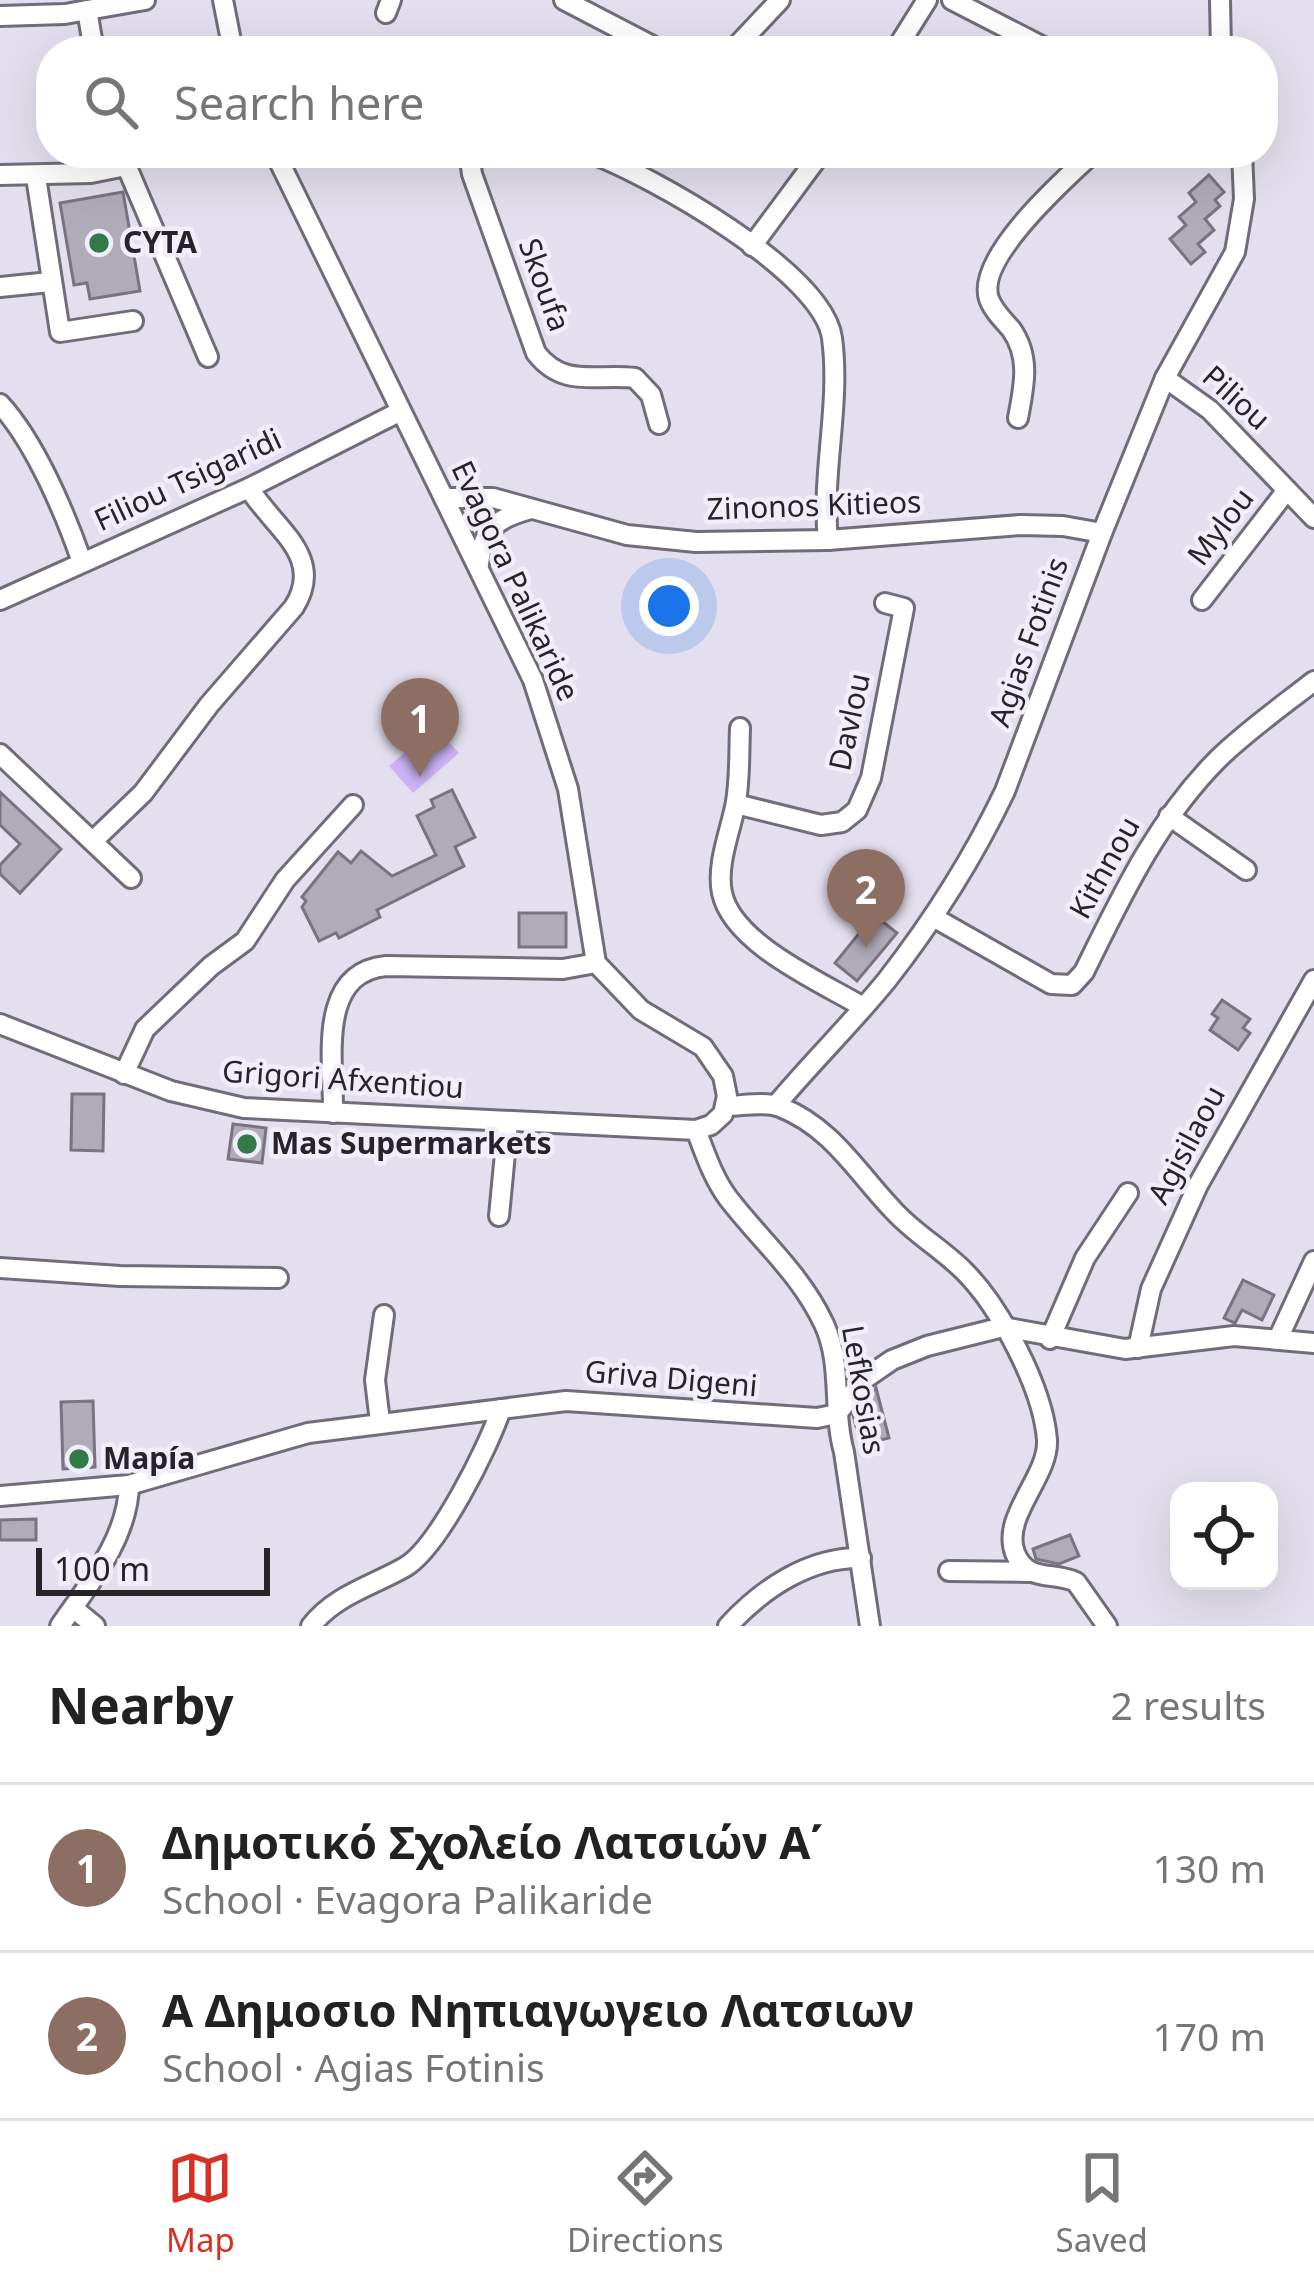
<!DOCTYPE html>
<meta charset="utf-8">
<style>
:root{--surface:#fff;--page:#f2f2f2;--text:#222;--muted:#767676;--line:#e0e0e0;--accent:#d93025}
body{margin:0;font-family:"Noto Sans",sans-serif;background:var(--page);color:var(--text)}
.controls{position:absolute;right:36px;bottom:36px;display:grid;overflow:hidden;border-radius:24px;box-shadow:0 12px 48px #0002}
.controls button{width:108px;height:108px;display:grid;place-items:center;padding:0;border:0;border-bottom:3px solid var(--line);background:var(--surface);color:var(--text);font:60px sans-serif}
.scale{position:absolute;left:36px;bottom:30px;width:234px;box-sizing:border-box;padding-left:12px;border:6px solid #262429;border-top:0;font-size:33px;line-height:42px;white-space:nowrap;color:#262429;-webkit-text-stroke:9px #f1edfb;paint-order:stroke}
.you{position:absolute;left:669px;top:606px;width:42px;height:42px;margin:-30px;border:9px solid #fff;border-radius:50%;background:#1a73e8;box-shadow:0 0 0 18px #1a73e833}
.badge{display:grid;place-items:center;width:78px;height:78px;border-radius:50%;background:var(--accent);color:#fff;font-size:39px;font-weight:700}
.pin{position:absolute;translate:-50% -99px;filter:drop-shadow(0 3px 6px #0008)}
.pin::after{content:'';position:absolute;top:63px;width:42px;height:36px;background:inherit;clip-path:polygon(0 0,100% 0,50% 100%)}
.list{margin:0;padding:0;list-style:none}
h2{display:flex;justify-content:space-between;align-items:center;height:156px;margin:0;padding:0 48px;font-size:51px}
h2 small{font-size:39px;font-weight:400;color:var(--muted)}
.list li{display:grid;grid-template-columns:78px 1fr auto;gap:36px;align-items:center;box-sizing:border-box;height:168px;padding:0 48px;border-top:3px solid var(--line)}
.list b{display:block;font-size:45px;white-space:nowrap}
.list p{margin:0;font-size:39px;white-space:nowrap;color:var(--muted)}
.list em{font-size:39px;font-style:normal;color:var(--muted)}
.icon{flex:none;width:66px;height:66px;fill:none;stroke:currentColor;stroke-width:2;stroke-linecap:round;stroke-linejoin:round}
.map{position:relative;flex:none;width:1314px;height:1626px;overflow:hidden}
.search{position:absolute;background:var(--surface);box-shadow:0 12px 48px #0002;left:36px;right:36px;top:36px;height:132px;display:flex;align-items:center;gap:30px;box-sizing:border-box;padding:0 42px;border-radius:48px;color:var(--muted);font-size:45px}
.sheet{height:492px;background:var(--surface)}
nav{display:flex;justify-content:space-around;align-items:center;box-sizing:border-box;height:168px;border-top:3px solid var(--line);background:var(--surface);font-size:33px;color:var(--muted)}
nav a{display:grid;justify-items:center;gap:6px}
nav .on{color:var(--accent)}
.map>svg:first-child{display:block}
.park{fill:#ccb3f7}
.building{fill:#b0abb9;stroke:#777380;stroke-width:3}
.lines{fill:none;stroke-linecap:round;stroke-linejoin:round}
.minor-casing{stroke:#706c79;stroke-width:24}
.minor{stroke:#fff;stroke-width:18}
.poi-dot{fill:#327b49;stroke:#f1edfb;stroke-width:4.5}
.labels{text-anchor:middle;stroke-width:9;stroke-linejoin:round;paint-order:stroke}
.poi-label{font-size:30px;font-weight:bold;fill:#262429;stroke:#f1edfb;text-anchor:start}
.street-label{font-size:30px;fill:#262429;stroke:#f1edfb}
</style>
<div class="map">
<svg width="1314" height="1626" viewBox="0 0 1314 1626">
<rect width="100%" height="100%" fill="#e4dfee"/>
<path class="park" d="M435 727 459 753 413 793 389 766Z"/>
<g class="building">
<path d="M1209 175 1224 192 1215 200 1220 206 1205 219 1214 230 1198 244 1205 252 1191 264 1170 239 1186 225 1179 217 1196 202 1189 193Z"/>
<path d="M123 192 140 291 90 299 87 283 74 285 60 203Z"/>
<path d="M452 790 475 837 455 847 464 866 377 910 380 917 339 938 336 933 319 941 302 907 306 901 302 897 338 852 351 863 361 851 392 876 436 855 417 816 434 807 431 800Z"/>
<path d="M0 792 61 849 20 893 0 874V865L20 844 0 825Z"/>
<rect x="519" y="913" width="47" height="34"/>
<path d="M874 915 897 933 857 981 835 963Z"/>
<path d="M1222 1000 1250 1019 1243 1028 1250 1033 1238 1050 1210 1030 1218 1018 1212 1014Z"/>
<path d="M72 1094H104L103 1151 71 1150Z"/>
<path d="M233 1124 266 1128 262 1163 228 1159Z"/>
<path d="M1243 1280 1274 1295 1262 1320 1242 1310 1235 1323 1224 1318Z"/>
<path d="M876 1388 889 1438 861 1445 853 1415Z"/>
<path d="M93 1401 95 1467 63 1469 61 1402Z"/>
<path d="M36 1519V1540H0V1520Z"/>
<path d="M1070 1535 1079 1556 1059 1564 1036 1559 1033 1549Z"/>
</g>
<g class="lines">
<defs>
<g id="minor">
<path d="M223 0 233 51"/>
<path d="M564 0 662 51"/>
<path d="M952 0 1051 51"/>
<path d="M1220 0 1221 51"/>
<path d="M87 10 94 51"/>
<path d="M386 13 391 0"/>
<path d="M0 16 65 14 145 0"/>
<path d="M732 51 780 0"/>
<path d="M895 51 927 0"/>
<path d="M121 153 208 357"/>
<path d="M469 153 472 174 536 353C564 389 597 373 635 378L651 395 659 424"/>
<path d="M590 153C650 175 823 272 832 338 841 405 821 473 828 540"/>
<path d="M0 175 91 173 126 166"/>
<path d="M36 177 60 332 133 321"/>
<path d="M752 246 821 153"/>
<path d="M0 287 50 282"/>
<path d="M1165 378 1210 410 1314 518"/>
<path d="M0 404C35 442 65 513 82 562"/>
<path d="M1018 418C1024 386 1031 357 1011 329 1003 320 993 310 989 299 975 258 1065 179 1093 153"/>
<path d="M444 498H493L627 535 696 542 828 540 1020 525 1063 526 1102 533"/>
<path d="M479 564C483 528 497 518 531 509"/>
<path d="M0 600 249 488 399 412"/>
<path d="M1202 600 1287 490"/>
<path d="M740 728C739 753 740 777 736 802 731 830 716 864 722 893 733 944 821 982 863 1007"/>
<path d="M0 754 131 878"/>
<path d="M736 804 821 825 842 822 857 810 871 778 904 608 885 603"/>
<path d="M1169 816 1246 870"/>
<path d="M93 841 143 793 209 705 294 607C326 556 273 528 249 488"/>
<path d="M933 917 1051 984 1072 985 1084 972C1122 895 1157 820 1219 758 1248 730 1282 706 1314 681"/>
<path d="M0 1024 171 1091 244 1108 696 1130 711 1125 723 1114 727 1096 723 1076 703 1047 641 1010 596 963 568 789 533 680 275 153"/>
<path d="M124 1074 145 1029 211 966 245 941 285 880 353 805"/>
<path d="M776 1105C812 1062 852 1023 887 980 933 921 973 858 1005 791L1102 533 1165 378 1235 252 1244 199 1242 153"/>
<path d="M726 1106C742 1106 765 1101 780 1107 832 1127 858 1174 894 1211 915 1234 942 1249 964 1271 1000 1307 1043 1388 1047 1440 1049 1477 1001 1516 1015 1553 1027 1583 1053 1571 1076 1582L1107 1626"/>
<path d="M333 1113C334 1062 316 973 386 966L563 969 596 963"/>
<path d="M696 1130C705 1153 713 1178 728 1198 761 1241 800 1273 824 1324 843 1365 832 1410 844 1452L870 1626"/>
<path d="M499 1216 508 1122"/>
<path d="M0 1268 120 1276 278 1278"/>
<path d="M1050 1339 1085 1258 1128 1193"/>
<path d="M1278 1339 1314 1261"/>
<path d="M1138 1348 1151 1289 1198 1185 1314 980"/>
<path d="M380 1422 375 1380 384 1315"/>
<path d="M0 1496 129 1485 308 1433 566 1401 817 1418 837 1414 863 1380 892 1360 927 1346 1003 1327 1125 1349 1234 1336 1314 1343"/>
<path d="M949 1571 1031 1572"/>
<path d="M73 1608 95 1626"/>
<path d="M60 1626C89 1584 128 1538 129 1485"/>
<path d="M311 1626C335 1595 372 1586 405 1567 438 1548 489 1446 501 1409"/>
<path d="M728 1626C762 1589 809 1557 861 1558"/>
</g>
</defs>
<use href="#minor" class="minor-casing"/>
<use href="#minor" class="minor"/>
</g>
<g class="poi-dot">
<circle cx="99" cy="243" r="12"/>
<circle cx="247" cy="1144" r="12"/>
<circle cx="79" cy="1459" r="12"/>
</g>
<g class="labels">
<g class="poi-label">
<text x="123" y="253">CYTA</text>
<text x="271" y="1154">Mas Supermarkets</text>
<text x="103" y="1469">Mapía</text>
</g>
<g class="street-label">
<text transform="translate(544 285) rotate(70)" y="10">Skoufa</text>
<text transform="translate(1236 398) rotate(42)" y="10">Piliou</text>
<text transform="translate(188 480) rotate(-25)" y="10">Filiou Tsigaridi</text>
<text transform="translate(814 506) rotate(-2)" y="10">Zinonos Kitieos</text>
<text transform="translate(1221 527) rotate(-53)" y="10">Mylou</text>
<text transform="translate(515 581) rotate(65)" y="10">Evagora Palikaride</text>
<text transform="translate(1029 642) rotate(-70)" y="10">Agias Fotinis</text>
<text transform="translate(850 722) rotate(-78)" y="10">Davlou</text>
<text transform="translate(1105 868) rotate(-61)" y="10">Kithnou</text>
<text transform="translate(343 1080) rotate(4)" y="10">Grigori Afxentiou</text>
<text transform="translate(1187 1145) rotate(-62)" y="10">Agisilaou</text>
<text transform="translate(671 1379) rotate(5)" y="10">Griva Digeni</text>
<text transform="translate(863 1390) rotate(80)" y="10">Lefkosias</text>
</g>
</g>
</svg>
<div class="controls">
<button><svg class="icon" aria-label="locate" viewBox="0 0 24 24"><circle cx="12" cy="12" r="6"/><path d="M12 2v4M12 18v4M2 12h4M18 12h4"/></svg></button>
</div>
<div class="scale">100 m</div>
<div class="you"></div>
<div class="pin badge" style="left:420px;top:777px;background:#8d6e63">1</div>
<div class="pin badge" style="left:866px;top:948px;background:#8d6e63">2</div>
<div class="search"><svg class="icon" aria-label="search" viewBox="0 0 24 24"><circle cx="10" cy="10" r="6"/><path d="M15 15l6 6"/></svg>Search here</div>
</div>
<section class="sheet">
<h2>Nearby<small>2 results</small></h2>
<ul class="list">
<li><span class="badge" style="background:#8d6e63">1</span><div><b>Δημοτικό Σχολείο Λατσιών Α΄</b><p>School · Evagora Palikaride</p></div><em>130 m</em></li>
<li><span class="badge" style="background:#8d6e63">2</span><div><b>Α Δημοσιο Νηπιαγωγειο Λατσιων</b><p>School · Agias Fotinis</p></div><em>170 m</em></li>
</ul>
</section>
<nav>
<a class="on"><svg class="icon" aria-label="map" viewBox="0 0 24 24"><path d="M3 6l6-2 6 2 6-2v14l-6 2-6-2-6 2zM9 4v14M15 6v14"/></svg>Map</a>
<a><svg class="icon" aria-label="directions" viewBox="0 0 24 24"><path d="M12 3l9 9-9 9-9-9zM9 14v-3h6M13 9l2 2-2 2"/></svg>Directions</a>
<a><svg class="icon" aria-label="saved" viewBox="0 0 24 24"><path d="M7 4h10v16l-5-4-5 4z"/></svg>Saved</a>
</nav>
